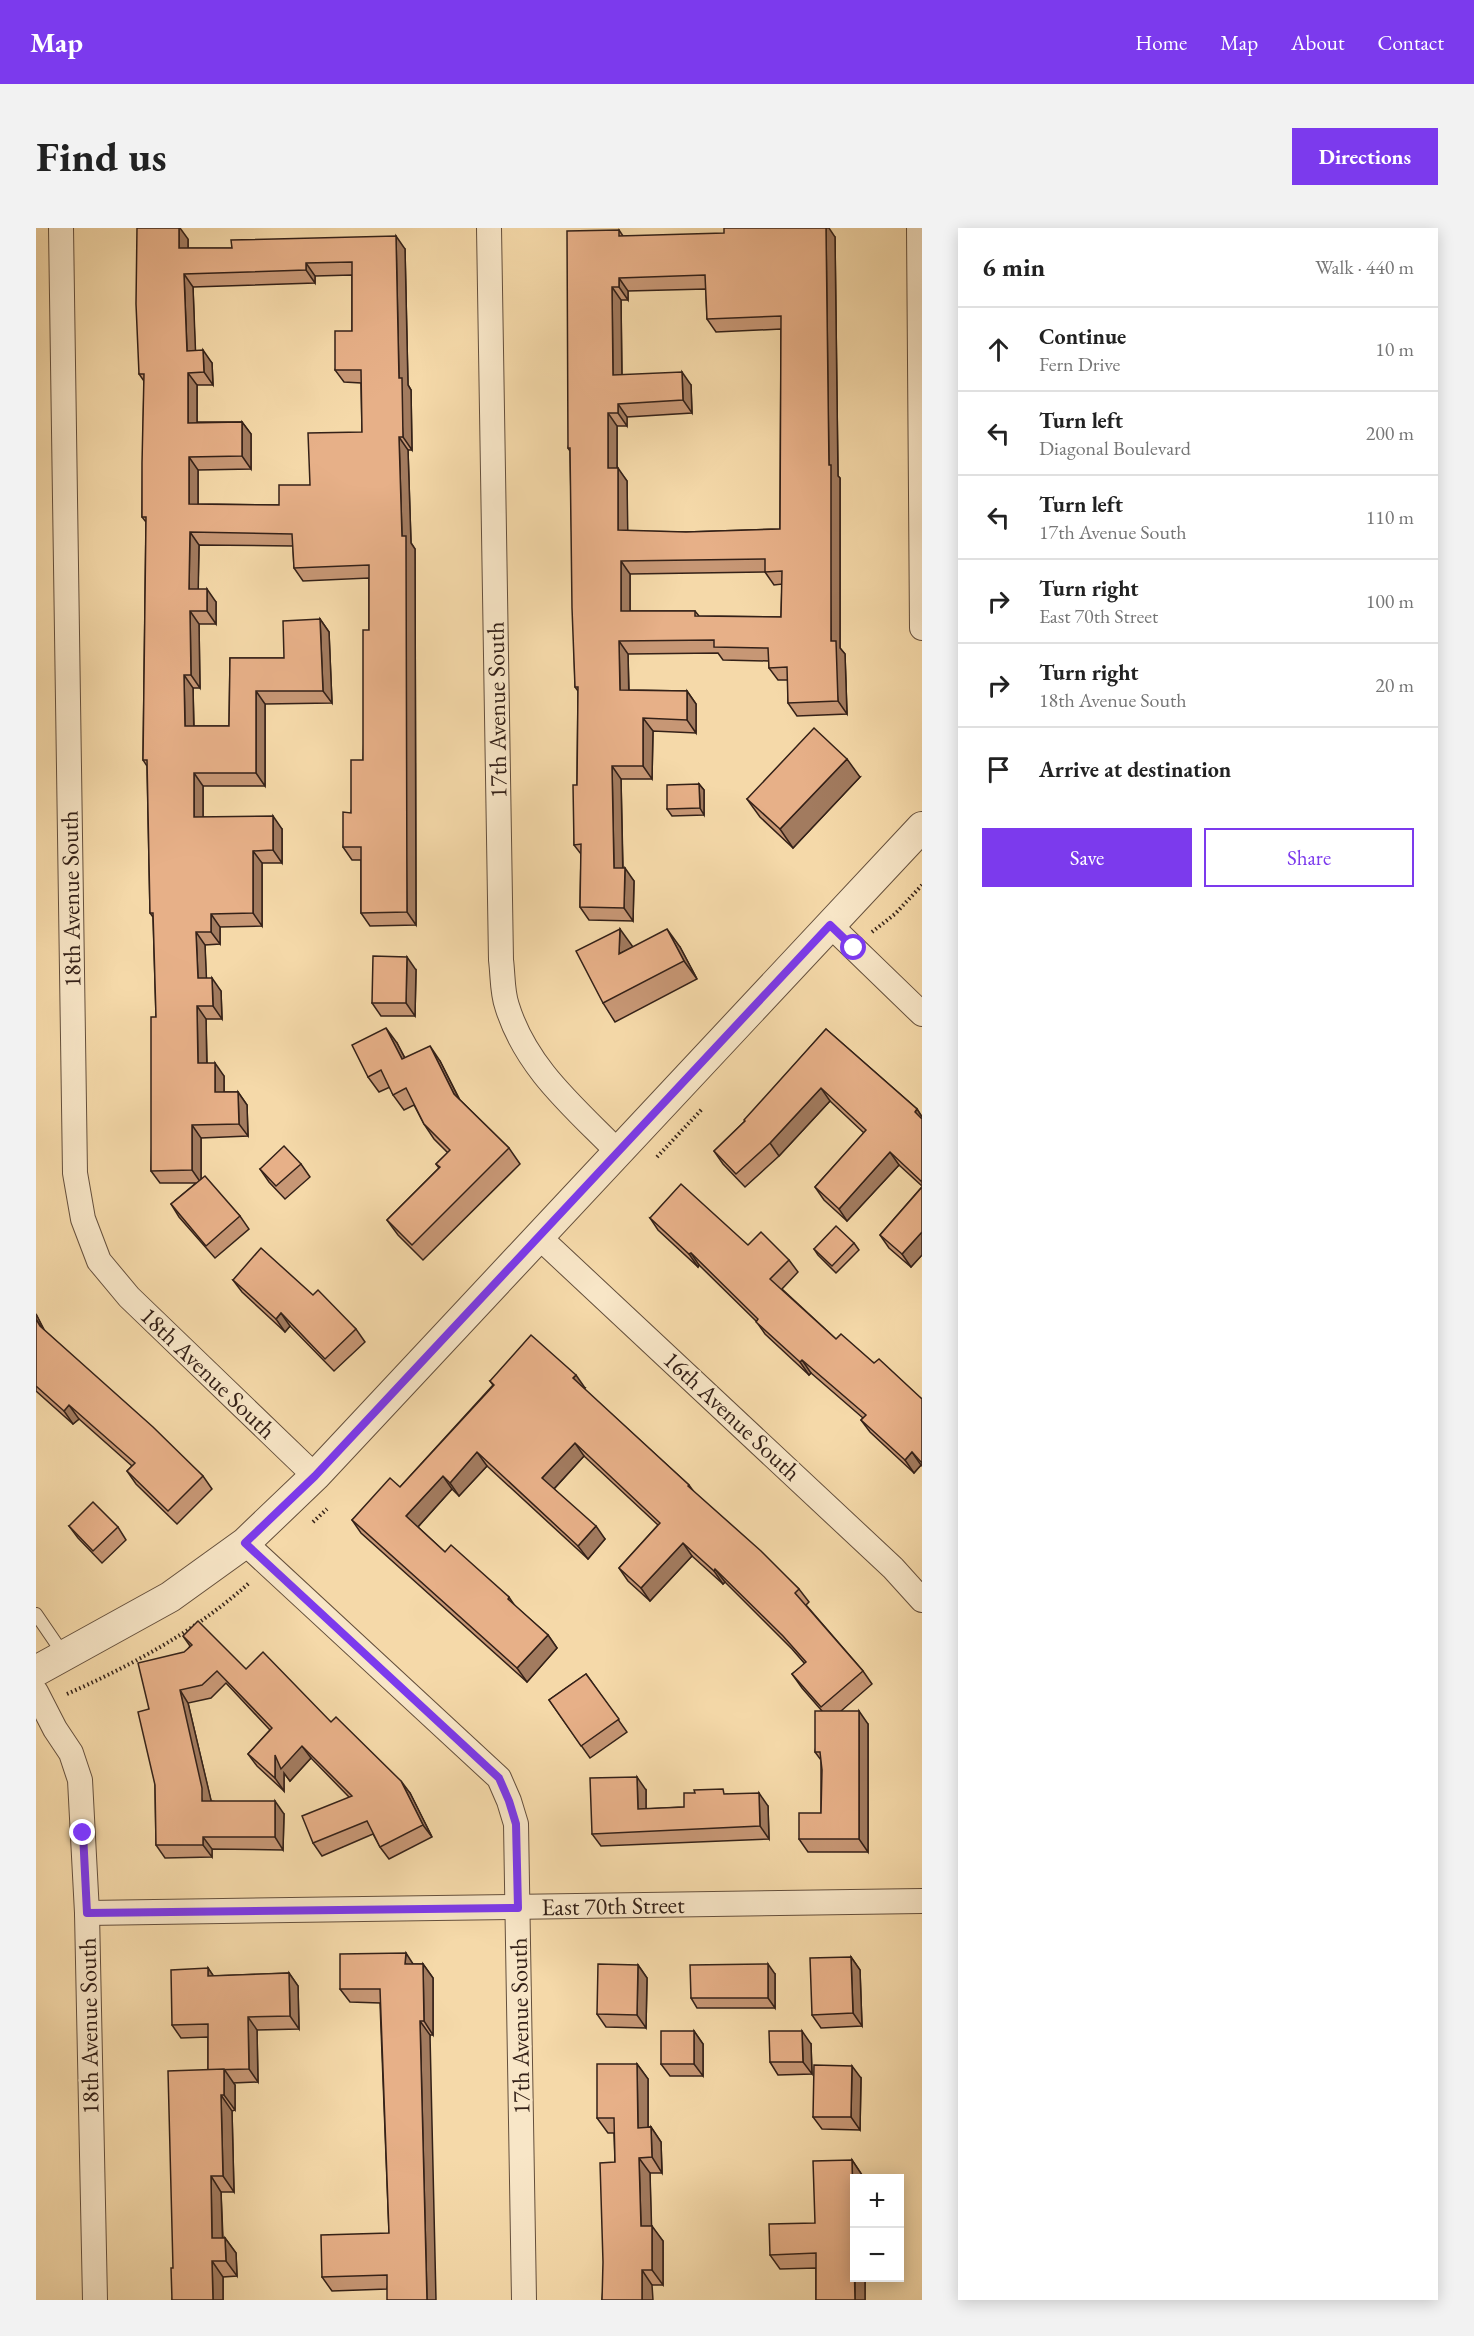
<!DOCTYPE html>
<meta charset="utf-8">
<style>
:root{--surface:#fff;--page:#f2f2f2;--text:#222;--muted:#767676;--line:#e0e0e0;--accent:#7c3aed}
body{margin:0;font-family:"EB Garamond",serif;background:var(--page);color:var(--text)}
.controls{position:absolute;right:18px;bottom:18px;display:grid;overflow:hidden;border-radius:0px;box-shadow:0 3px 15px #0003}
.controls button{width:54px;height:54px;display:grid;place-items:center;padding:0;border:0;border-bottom:2px solid var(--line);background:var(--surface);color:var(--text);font:30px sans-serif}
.stop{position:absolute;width:18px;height:18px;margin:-14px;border:4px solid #7c3aed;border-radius:50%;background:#fff}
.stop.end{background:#7c3aed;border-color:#fff;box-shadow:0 2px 6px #0008}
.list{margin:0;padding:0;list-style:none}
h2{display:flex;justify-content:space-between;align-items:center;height:78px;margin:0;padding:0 24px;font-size:26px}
h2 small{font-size:20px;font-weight:400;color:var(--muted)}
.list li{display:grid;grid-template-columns:39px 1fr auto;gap:18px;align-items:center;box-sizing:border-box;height:84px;padding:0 24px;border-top:2px solid var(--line)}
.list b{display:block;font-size:22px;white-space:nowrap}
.list p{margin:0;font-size:20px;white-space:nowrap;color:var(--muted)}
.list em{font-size:20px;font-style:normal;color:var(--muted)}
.actions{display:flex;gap:12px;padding:18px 24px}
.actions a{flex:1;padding:14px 0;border:2px solid var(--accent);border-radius:0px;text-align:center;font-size:21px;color:var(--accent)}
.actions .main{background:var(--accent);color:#fff}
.icon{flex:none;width:33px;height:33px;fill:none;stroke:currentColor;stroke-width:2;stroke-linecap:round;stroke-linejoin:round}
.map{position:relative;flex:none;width:886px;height:2072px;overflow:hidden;border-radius:0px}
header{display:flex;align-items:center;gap:36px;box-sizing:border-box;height:84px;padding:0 30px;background:var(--accent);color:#fff}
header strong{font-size:28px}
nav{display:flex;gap:33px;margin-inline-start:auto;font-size:21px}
.intro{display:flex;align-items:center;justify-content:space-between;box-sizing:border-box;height:144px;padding:0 36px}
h1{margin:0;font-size:42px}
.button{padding:15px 27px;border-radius:0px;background:var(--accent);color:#fff;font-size:21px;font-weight:700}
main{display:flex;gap:36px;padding:0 36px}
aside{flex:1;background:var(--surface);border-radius:0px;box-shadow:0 3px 15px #0003}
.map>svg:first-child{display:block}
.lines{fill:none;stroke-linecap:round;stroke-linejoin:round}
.service-casing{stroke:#644f3c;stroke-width:14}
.minor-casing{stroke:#644f3c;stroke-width:26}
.tertiary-casing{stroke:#644f3c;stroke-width:32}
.path{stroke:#342118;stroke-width:4;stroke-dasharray:1.5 3;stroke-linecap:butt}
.service{stroke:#f8e6c7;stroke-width:12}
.minor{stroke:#f8e6c7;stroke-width:24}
.tertiary{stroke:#f8e6c7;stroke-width:30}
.wall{fill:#c79775;stroke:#342118;stroke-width:1.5;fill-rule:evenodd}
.shaded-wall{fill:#a27b5f;stroke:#342118;stroke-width:1.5}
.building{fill:#e7b088;stroke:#342118;stroke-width:1.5;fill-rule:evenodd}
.route{stroke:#7c3aed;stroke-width:8}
.labels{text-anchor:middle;stroke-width:5;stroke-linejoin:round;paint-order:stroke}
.street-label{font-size:24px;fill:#342118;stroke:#f8e6c7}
</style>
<header>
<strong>Map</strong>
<nav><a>Home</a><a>Map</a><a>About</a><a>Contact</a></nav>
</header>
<div class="intro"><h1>Find us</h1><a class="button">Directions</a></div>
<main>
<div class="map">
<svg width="886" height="2072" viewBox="0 0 886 2072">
<rect width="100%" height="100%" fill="#f5d9a9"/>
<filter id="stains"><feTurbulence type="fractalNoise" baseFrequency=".00333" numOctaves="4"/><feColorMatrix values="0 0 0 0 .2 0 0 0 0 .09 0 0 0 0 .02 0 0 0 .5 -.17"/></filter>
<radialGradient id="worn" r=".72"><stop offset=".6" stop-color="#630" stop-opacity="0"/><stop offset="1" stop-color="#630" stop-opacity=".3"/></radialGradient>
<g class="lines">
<defs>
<path id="service" d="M0 1386 28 1427"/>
<g id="minor">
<path d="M25 0 39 945 47 991 63 1033 93 1069 279 1248"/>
<path d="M453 0 465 732C467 747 466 764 471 778 490 840 538 879 582 924"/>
<path d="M883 0 886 400"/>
<path d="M794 697 886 786"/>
<path d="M502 1008 857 1340 886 1372"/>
<path d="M209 1315 463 1550 473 1573 480 1596 488 2072"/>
<path d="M0 1464 19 1501 35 1525 44 1552 51 1685 59 2072"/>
<path d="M51 1685 886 1673"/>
</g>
<path id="tertiary" d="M0 1443 134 1369 209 1315 279 1248 886 599"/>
</defs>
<use href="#service" class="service-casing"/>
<use href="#minor" class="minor-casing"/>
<use href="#tertiary" class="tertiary-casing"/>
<g class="path">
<path d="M836 704 859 686 886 657"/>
<path d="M621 929 667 880"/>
<path d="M277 1294 291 1281"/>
<path d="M31 1466C96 1437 160 1403 213 1355"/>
</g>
<use href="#service" class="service"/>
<use href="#minor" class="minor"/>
<use href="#tertiary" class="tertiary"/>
</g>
<g class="wall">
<path d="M583 2 587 8 799 9 802 248 804 250V420L809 426 811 486 761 488 752 475V452H742L733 440V433L687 432 682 425 592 426 593 462 651 463 660 476V505L617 503 616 551H585L587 640 598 653 597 693 553 692 544 679 545 626 538 617 541 557 542 463 539 459 534 223 532 220ZM670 61 671 91 680 104 745 101 744 301 650 304 591 303V253L581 240V198H591V189L656 185 655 157 586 147 585 72H592V63ZM729 344 738 357 746 356 745 389 663 388 659 383H594V346Z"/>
<path d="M152 11V20L369 21 372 157 375 162 376 222H372L375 315 379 321 380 697 334 698 325 685V632H316L307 619 327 532 333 402V350L267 353 258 340 257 318 163 317 162 361 180 374V396H163L164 460H157L158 498H193L194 430H248L284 391 293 404 296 475 229 476V558H167V589L246 601V635H226V698L184 699V716L169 717 170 750 185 763 186 791H170L171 835 188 848V864H202L211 877 212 908 165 910V951L204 988 213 1001 179 1030 143 989 135 976 160 955H124L115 943 120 789 117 689 114 685 111 538 107 532 110 294 106 289 108 153 103 146ZM316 47V103L299 142 308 154 325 155 326 204 274 257 243 277 162 276V242L215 241V206L206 194H161V157H177L176 135 159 122 157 59 279 55V48Z"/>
<path d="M824 549 757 620 724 589 711 571Z"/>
<path d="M663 556 668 562V587L636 588 631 581Z"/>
<path d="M644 719 661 751 579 794 567 775Z"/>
<path d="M380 742 379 788H345L336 775Z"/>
<path d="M790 801 881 881 886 889V958L863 937 811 993 788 972 779 959 828 905 794 873 743 928 709 959 687 936 678 923 709 893Z"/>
<path d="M361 815 369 830 404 833 424 872 473 920 484 936 387 1032 362 1007 351 992 403 940 400 936 412 925 398 911 388 896 378 877 368 882 357 867 354 859 343 864 332 849Z"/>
<path d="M265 936 274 949 249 971 233 954 224 941Z"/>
<path d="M886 959V1027L875 1039 853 1020 844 1007Z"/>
<path d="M614 990 712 1017 753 1032 762 1044 746 1061 800 1111 838 1135 886 1171V1238L885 1237 878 1245 834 1204 825 1192 827 1190 775 1145 773 1147 729 1106 720 1093 663 1037 662 1039 622 1002Z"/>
<path d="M818 1015 823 1022 800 1045 782 1027 778 1021Z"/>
<path d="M197 1052 277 1067 320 1101 329 1114 298 1143 254 1098 249 1104 206 1064Z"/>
<path d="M0 1086 8 1102 167 1248 176 1261 141 1296 100 1256 91 1243 96 1238 43 1191 37 1196 0 1163Z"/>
<path d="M454 1153 549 1160 548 1161 653 1257 658 1264 763 1361 773 1374 770 1377 827 1443 836 1456 805 1483 832 1496V1624H772L763 1611 785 1585V1532L779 1524 786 1483 766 1460 756 1446 769 1436 756 1421 689 1354 687 1356 656 1328 614 1373 592 1353 583 1340 622 1297 548 1228 518 1261 569 1311 552 1331 451 1238 423 1268 416 1261 382 1299 409 1324 473 1369 479 1378 512 1407 521 1420 491 1454 325 1305 316 1292 364 1259 457 1157Z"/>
<path d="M33 1298 82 1299 90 1312 66 1335 42 1310Z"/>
<path d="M147 1408 210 1441 295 1494 374 1565 396 1609 353 1631 344 1619 337 1606 286 1628 277 1615 313 1569 275 1530 254 1553 248 1545V1563L221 1538 212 1526 234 1502 190 1455 175 1470 152 1475 175 1573 248 1586 247 1622 176 1621V1629L129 1630 120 1617 119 1557 113 1481 154 1418Z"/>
<path d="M550 1446 591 1504 554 1530 513 1472Z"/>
<path d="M610 1562V1581L648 1579 691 1566 732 1578 733 1611 565 1618 556 1606Z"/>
<path d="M815 1729 824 1742 826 1798 785 1800 776 1787Z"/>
<path d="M377 1736H387L397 1750V1807H394L351 2061 296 2063 286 2049 353 2005 344 1775 314 1774 304 1761Z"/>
<path d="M602 1737 611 1750 610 1800 570 1799 561 1786Z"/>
<path d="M172 1740 177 1748 253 1745 262 1758 263 1801 221 1802 222 1854 197 1855 199 1857V1882L196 1883 198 1964H185L187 2010H189L200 2025 201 2048 187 2049V2072H136L172 1842V1809L145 1810 136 1797Z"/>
<path d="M739 1746V1780H661L655 1770Z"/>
<path d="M658 1803 667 1816V1848H634L625 1836Z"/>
<path d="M775 1816 776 1846 742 1847 734 1834Z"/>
<path d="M601 1836 612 1851V1899H615L625 1914 626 1945H614L615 1998 627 2013V2057H616L566 2072 579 1934 578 1905H572L561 1890Z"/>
<path d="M825 1850 824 1902 786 1901 777 1889Z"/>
<path d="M816 1932 826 1947V1950H819L829 2049V2072H780V2040L744 2041 734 2027 779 1995Z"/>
</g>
<g class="shaded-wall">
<path d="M143 0H144L152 11V33L143 20Z"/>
<path d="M790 0H793L799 9 802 248 804 250V420L809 426 811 486 802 473 795 413Z"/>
<path d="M360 8 369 21 372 157 375 162 376 222 367 209 363 150Z"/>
<path d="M270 35 279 48V55L270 42Z"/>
<path d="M148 46 157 59 160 135 151 123Z"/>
<path d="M583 50 592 63V72L583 59Z"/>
<path d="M576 59 585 72 586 160 577 147Z"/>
<path d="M167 122 176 135 177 157 168 144Z"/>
<path d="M646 144 655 157 656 185 647 172Z"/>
<path d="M152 145 161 157V207L152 195Z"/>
<path d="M582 176 591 189V198L582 185Z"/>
<path d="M572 185 581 198V253L572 240Z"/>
<path d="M206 194 215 206V241L206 228Z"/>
<path d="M363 209 372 222 375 315 379 321 380 697 371 684 366 308Z"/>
<path d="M153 229 162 242V289L153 276Z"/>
<path d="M582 240 591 253 592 315 582 302Z"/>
<path d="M154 304 163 317 162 374 153 361Z"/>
<path d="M585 333 594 346V396L585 383Z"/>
<path d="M171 361 180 374V396L171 383Z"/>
<path d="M154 383 163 396 164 460 155 447Z"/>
<path d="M284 391 293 404 296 475 287 463Z"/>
<path d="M583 413 592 426 593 475 584 462Z"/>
<path d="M148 447 157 460 158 511 149 498Z"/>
<path d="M220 463 229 476V558L220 545Z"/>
<path d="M651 463 660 476V505L651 492Z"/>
<path d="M607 490 617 503 616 551 607 538Z"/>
<path d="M811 531 824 549 757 620 744 601Z"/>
<path d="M576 538 585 551 587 653 578 640Z"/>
<path d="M158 545 167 558V602L158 589Z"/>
<path d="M663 556 668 562V587L664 580Z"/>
<path d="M237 588 246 601V635L237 622Z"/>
<path d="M217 623 226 635V698L217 685Z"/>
<path d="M589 640 598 653 597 693 588 680Z"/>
<path d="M175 686 184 699V716L175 704Z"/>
<path d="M584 701 597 719 583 726Z"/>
<path d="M631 701 644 719 661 751 648 733Z"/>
<path d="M160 704 169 717 171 763 162 750Z"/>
<path d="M371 729 380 742 379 788 370 775Z"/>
<path d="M176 750 185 763 186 791 177 778Z"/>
<path d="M161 778 170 791 171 848 162 835Z"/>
<path d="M350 800 361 815 377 846 366 831Z"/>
<path d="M394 818 404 833 428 881 418 866Z"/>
<path d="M179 835 188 848V877L179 864Z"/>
<path d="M785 860 794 873 743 928 734 915Z"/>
<path d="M202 864 211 877 212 908 203 896Z"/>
<path d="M881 881 886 889V894L879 884Z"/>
<path d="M156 897 165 910V955L156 942Z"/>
<path d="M854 924 863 937 811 993 803 981Z"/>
<path d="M886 1004V1027L875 1039 866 1026Z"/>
<path d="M655 1025 663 1037 662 1039 653 1026Z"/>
<path d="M245 1085 254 1098 249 1104 240 1091Z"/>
<path d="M0 1086 13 1111 0 1091Z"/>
<path d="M766 1132 775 1145 773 1147 764 1134Z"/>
<path d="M540 1147 549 1160 546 1163 537 1150Z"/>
<path d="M33 1177 43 1191 37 1196 28 1183Z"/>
<path d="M539 1215 548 1228 515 1264 506 1250Z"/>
<path d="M441 1224 451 1238 423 1268 414 1255Z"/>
<path d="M876 1224 885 1237 878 1245 869 1232Z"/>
<path d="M407 1248 416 1261 379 1302 370 1288Z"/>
<path d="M560 1298 569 1311 552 1331 542 1318Z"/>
<path d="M647 1315 656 1328 614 1373 605 1360Z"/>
<path d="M679 1341 689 1354 687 1356 678 1343Z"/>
<path d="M512 1407 521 1420 491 1454 481 1440Z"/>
<path d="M144 1462 152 1475 175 1572V1585L166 1573Z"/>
<path d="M823 1483 832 1496V1624L823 1611Z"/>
<path d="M266 1518 275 1530 254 1553 248 1545V1563L239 1550V1527Z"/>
<path d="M601 1549 610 1562V1594L602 1581Z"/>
<path d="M365 1553 374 1565 396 1609 387 1597Z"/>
<path d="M723 1565 732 1578 733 1611 724 1598Z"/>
<path d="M239 1573 248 1586 247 1622 239 1609Z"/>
<path d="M167 1609 176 1621V1629L167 1617Z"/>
<path d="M370 1725 379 1739 369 1736Z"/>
<path d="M815 1729 824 1742 826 1798 817 1785Z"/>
<path d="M387 1736 397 1750V1807L388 1793Z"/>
<path d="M732 1736 739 1746V1780L732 1770Z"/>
<path d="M602 1737 611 1750 610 1800 601 1787Z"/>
<path d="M172 1740 181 1753 172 1748Z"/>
<path d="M253 1745 262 1758 263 1801 254 1788Z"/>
<path d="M212 1789 221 1802 222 1854 213 1841Z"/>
<path d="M384 1793 394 1807 400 2072H391Z"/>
<path d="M658 1803 667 1816V1848L658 1836Z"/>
<path d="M766 1803 775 1816 776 1846 767 1834Z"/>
<path d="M601 1836 612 1851V1915L602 1900Z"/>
<path d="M816 1838 825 1850 824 1902 815 1889Z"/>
<path d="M188 1841 199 1857V1882L188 1867Z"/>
<path d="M185 1867 196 1883 198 1964 187 1948Z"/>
<path d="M615 1899 625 1914 626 1945 616 1929Z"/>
<path d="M603 1930 614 1945 616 2013 605 1998Z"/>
<path d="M816 1932 826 1947V1950H819V2044Z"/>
<path d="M175 1948 185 1964 187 2026 176 2010Z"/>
<path d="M616 1998 627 2013V2057L616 2042Z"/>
<path d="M189 2010 200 2025 201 2048 190 2033Z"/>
<path d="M176 2033 187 2049V2072H177Z"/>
<path d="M606 2042 616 2057 617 2072H606Z"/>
<rect x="819" y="2049" width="10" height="23"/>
</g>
<g class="building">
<path d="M101 0H143V20H196L195 12 360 8 363 150H366L367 209H363L366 308H370L371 684 325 685V619H307V584L315 585V532H327V402H333V337L258 340 256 306 154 304 153 361H171V383H154L155 447H148L149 498H193L194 430H248L247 393 284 391 287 463H220V545H158V589L237 588V622L217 623V685L175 686V704H160L162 750H176L177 778H161L162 835H179V864H202L203 896 156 897V942L115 943V789H120L117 685H114L111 532H107L110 289H106V235L108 146H103L100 76ZM316 34V103H299V142H325L326 204 272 205 274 257H243V277L153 276V229L206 228V194L152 195V145L168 144 167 122 151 123 148 46 270 42V35Z"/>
<path d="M688 0H790L793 237H795V413H800L802 473 752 475 751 439 733 440 732 420 678 419V412L583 413 584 462 651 463V492L607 490V538H576L578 640H589L588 680 544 679 545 616 538 617 537 557H541L542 459H539L536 380 534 220H532L531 3 583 2V8L688 5ZM669 47 671 91 745 88 744 301 650 304 582 302V240H572V185H582V176L647 172 646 144 577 147 576 59H583V50ZM729 331V344L746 343 745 389 659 388V383H585V333Z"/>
<path d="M778 500 811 531 744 601 711 571Z"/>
<path d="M663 556 664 580 631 581V557Z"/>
<path d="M584 701 583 726 631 701 648 733 567 775 540 723Z"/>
<path d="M337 728 371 729 370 775H336Z"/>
<path d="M350 800 366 831 394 818 418 866 473 920 376 1017 351 992 404 939 400 936 414 922 388 896 370 860 357 867 345 842 332 849 316 817Z"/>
<path d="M790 801 881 881 879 884 886 891V954L854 924 803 981 779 959 830 902 785 860 734 915 700 946 678 923 709 893 708 892Z"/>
<path d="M248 918 265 936 240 958 224 941Z"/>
<path d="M169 948 204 988 170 1018 135 976Z"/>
<path d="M645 956 712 1017 725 1004 753 1032 734 1051 800 1111 805 1106 838 1135 843 1131 886 1171V1235L876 1224 869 1232 825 1192 830 1187 766 1132 764 1134 720 1094 722 1091 655 1025 653 1026 614 990Z"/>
<path d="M886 959V1004L866 1026 844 1007Z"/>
<path d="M800 998 818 1015 796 1038 778 1021Z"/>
<path d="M225 1020 277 1067 282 1062 320 1101 289 1131 245 1085 240 1091 197 1052Z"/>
<path d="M0 1091 4 1098 117 1199 167 1248 132 1283 91 1243 99 1235 33 1177 28 1183 0 1158Z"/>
<path d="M495 1107 540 1147 537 1150 653 1257 652 1258 725 1323 763 1361 759 1365 827 1443 785 1479 756 1446 770 1434 747 1408 679 1341 678 1343 647 1315 605 1360 583 1340 624 1295 539 1215 506 1250 560 1298 542 1318 441 1224 414 1255 407 1248 370 1288 409 1324 415 1317 473 1369 472 1371 512 1407 481 1440 316 1292 354 1250 364 1259 458 1157 454 1153Z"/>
<path d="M57 1274 82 1299 57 1323 33 1298Z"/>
<path d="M162 1393 210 1441 227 1424 295 1494 300 1489 365 1553 387 1597 344 1619 331 1593 277 1615 266 1588 316 1568 266 1518 245 1541 239 1527V1550L212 1526 236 1500 181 1443 166 1457 144 1462 166 1560V1573H239V1609H167V1617H120L119 1557 102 1484 113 1481 102 1435 148 1424 156 1417 147 1408Z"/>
<path d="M550 1446 583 1491 545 1518 513 1472Z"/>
<path d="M779 1483H823V1611H763V1585H785L786 1542 784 1524H779Z"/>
<path d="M601 1549 602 1581 648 1579V1565H659L658 1562 687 1561 688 1566 723 1565 724 1598 556 1606 554 1550Z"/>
<path d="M370 1725 369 1736H387L388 1793H384L391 2072H351V2047L286 2049 285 2007 353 2005 344 1761H304V1726Z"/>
<path d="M815 1729 817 1785 776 1787 774 1730Z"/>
<path d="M562 1736 602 1737 601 1787 561 1786Z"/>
<path d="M732 1736V1770H655L654 1737Z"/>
<path d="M172 1740V1748L253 1745 254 1788 212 1789 213 1841 172 1842V1796L136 1797 135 1742Z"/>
<rect x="625" y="1803" width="33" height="33"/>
<path d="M733 1803H766L767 1834H734Z"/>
<path d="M561 1836H601L602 1900 615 1899 616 1929 603 1930 605 1998H616V2042H606V2072H566L567 2034 564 1935 579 1934 578 1890H561Z"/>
<path d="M778 1837 816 1838 815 1889H777Z"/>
<path d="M188 1841V1867H185L187 1948H175L176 2010H189L190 2033H176L177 2072H136L135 2040H137L132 1843Z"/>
<path d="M816 1932 819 2072H780V2025L734 2027 733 1996 779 1995 777 1933Z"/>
</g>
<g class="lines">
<path class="route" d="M47 1605 51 1685 482 1680 480 1596 473 1573 463 1550 209 1315 279 1248 794 697 818 720"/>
</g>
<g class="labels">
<g class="street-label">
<text transform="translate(461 482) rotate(-91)" y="8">17th Avenue South</text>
<text transform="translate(35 671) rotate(-91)" y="8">18th Avenue South</text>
<text transform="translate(172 1145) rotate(44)" y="8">18th Avenue South</text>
<text transform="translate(696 1188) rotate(43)" y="8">16th Avenue South</text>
<text transform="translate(577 1678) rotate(-1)" y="8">East 70th Street</text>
<text transform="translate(53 1798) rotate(-91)" y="8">18th Avenue South</text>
<text transform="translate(484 1798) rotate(-91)" y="8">17th Avenue South</text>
</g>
</g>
<rect width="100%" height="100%" filter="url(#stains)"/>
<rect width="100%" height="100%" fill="url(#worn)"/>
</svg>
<div class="controls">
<button>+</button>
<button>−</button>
</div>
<div class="stop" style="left:818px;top:720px"></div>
<div class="stop end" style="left:47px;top:1605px"></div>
</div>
<aside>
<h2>6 min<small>Walk · 440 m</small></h2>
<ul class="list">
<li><svg class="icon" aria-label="ahead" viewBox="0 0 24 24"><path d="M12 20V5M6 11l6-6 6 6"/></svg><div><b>Continue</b><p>Fern Drive</p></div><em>10 m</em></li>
<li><svg class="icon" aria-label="left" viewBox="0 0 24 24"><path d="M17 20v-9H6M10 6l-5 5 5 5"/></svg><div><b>Turn left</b><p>Diagonal Boulevard</p></div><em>200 m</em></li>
<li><svg class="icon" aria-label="left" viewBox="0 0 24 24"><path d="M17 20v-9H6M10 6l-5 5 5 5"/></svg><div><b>Turn left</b><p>17th Avenue South</p></div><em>110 m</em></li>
<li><svg class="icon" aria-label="right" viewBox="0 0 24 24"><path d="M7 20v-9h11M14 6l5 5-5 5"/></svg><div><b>Turn right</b><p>East 70th Street</p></div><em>100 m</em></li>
<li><svg class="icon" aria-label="right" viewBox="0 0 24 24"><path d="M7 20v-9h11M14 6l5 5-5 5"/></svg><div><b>Turn right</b><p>18th Avenue South</p></div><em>20 m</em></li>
<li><svg class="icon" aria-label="arrive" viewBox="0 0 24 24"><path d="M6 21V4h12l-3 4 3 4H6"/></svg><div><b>Arrive at destination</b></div></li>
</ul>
<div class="actions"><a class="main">Save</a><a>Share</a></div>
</aside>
</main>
